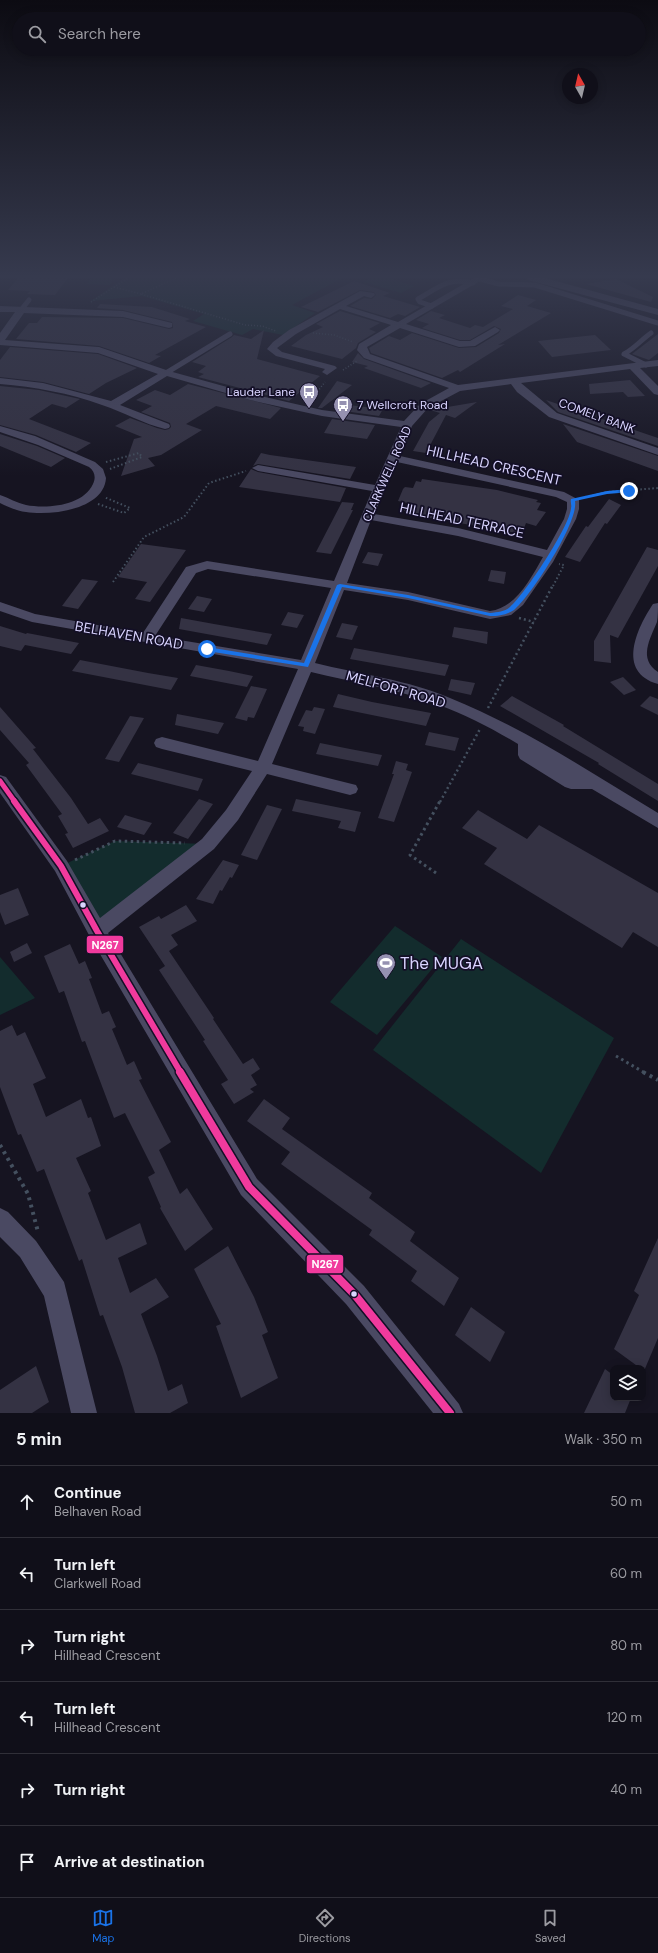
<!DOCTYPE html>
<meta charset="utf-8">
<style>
:root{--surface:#100f19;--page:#191822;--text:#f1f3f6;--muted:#9c9ca2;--line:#302f38;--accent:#1a73e8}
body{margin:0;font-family:"DM Sans",sans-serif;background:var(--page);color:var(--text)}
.controls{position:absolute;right:12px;bottom:12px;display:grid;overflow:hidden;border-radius:8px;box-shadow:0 2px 10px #0003}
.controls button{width:36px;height:36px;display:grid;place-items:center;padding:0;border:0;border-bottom:1px solid var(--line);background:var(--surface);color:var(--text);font:20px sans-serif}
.compass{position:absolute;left:562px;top:68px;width:36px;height:36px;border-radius:50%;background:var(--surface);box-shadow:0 2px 10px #0003;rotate:352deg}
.stop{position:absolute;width:12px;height:12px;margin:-9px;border:3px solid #1a73e8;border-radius:50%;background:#fff}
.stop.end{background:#1a73e8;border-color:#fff;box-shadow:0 1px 4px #0008}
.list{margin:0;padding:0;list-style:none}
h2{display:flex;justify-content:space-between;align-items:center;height:52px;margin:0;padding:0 16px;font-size:17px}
h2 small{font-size:13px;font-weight:400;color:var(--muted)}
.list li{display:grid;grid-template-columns:26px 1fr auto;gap:12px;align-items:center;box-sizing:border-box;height:72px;padding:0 16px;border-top:1px solid var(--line)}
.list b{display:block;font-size:15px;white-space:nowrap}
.list p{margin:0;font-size:13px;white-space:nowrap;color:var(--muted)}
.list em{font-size:13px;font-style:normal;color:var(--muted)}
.icon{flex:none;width:22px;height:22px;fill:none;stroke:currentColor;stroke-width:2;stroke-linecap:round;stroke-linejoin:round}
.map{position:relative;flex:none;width:658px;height:1413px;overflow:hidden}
.search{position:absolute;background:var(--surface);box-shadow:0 2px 10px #0003;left:12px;right:12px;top:12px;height:44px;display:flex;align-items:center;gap:10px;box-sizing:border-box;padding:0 14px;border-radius:22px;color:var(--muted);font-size:15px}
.sheet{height:484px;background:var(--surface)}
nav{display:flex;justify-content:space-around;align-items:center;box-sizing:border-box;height:56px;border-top:1px solid var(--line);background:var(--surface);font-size:11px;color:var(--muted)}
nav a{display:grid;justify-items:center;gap:2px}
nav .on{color:var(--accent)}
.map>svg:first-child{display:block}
.green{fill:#132c2d}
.building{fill:#343243}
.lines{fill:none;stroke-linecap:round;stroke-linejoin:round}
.path-far4{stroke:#44505f;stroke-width:1.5;stroke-dasharray:1 2;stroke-linecap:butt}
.path-far3{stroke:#44505f;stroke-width:2;stroke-dasharray:1.5 2.5;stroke-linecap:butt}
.path-far2{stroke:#44505f;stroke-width:2.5;stroke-dasharray:2 3;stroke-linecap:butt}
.path-far1{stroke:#44505f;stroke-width:3;stroke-dasharray:2.5 3.5;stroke-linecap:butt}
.path{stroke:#44505f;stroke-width:4;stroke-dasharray:3 4.5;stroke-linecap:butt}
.service{stroke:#4a4962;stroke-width:5}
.minor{fill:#4a4962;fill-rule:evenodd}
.tertiary{fill:#4a4962;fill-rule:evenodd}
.bus-1-far2-casing{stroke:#130f26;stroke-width:8}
.bus-1-far1-casing{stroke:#130f26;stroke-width:9}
.bus-1-casing{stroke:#130f26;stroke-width:11}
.bus-1-far2{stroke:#f13a9d;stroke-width:5}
.bus-1-far1{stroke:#f13a9d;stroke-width:6}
.bus-1{stroke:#f13a9d;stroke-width:8}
.route{fill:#1a73e8}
.bus-dot{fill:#d9d4ff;stroke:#130f26;stroke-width:1.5}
.labels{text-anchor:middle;stroke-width:3.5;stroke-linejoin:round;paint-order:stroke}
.far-poi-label{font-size:12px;fill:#d9d4ff;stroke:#130f26;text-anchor:end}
.far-street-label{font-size:12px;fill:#d9d4ff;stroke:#130f26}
.street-label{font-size:14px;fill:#d9d4ff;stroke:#130f26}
.near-poi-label{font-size:17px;fill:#d9d4ff;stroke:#130f26;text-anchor:start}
.line-badge{stroke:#130f26;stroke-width:1.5}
.badge-label{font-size:11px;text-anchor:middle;font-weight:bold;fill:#fff}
</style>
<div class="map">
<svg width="658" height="1413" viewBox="0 0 658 1413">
<rect width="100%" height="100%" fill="#161421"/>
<g class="green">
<path d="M91 278H114L110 285 87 284Z"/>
<path d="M124 278H342L292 305 315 313 283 335 253 329 242 335 193 321 204 314 142 296 91 301Z"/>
<path d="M371 278H389L414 286 401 293 364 282Z"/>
<path d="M115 841 208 844 97 931 61 866Z"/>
<path d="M395 926 442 957 377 1035 330 1002Z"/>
<path d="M461 939 614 1038 541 1173 373 1050Z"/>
<path d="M0 957 35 998 0 1015Z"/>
</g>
<g class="building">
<path d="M18 278H68L55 295 27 294 30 291 8 290Z"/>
<path d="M616 279 653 297 651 302 586 284Z"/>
<path d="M354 281 390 293 383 296 420 307 405 316 398 314 390 318 350 306 364 298 372 299 376 295 374 292 360 290 318 312 301 307Z"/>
<path d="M518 295 536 300 527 306 551 313 498 345 505 344 460 372 458 370 442 378 371 353 369 348 389 336 400 340 412 333 459 348 476 347 499 333 501 329 494 326 470 340H460L422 328 429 324 416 320 431 311 445 315 439 318 470 328 475 325 483 327 513 309 501 306Z"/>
<path d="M100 304 152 307 190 319 185 321 206 327 155 355 161 356 149 363 99 346 16 339 29 323H37L42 317 123 318 169 329 173 328 172 322 123 310 97 308Z"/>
<path d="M340 311 380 323 369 329 376 332 358 343 356 348 342 359 291 346 306 335 323 327 316 324Z"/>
<path d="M264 330 257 359 320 376 289 401 198 377 204 374 198 372 206 366 192 362 232 337 234 335 251 339Z"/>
<path d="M658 334V353L649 360 632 354Z"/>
<path d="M595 335 611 350 552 357 538 341Z"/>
<path d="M10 347 98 354 137 368 106 383 89 394 43 382 0 377V360Z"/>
<path d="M358 353 364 359 431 383 421 388 364 368 368 366 352 362Z"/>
<path d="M630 380 645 396 628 397 623 392 590 394 589 384Z"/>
<path d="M337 381 352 385 322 408H318Z"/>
<path d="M188 384 281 408 270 419 216 406 186 424 202 430 161 455 148 458 155 466 121 476 134 439 142 437 115 426 130 418 157 428 165 430 169 429 171 427 170 423 141 412 152 406 136 400 155 390 170 395Z"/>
<path d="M0 386 39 390 80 399 66 408 52 404 29 419 91 443 76 452 36 435 0 425Z"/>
<path d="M546 400 658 438V446L558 412Z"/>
<path d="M477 402 455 418 446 415 426 453 413 451 429 422 440 413 430 410Z"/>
<path d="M341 404 373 408 383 409 379 416 337 410Z"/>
<path d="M332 419 375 425 367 439 324 433Z"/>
<path d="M563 424 658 456V471L577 442Z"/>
<path d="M0 434 37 446 65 458 51 467 0 446Z"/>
<path d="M261 453 270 455 356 467 350 479 258 464 253 466Z"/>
<path d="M251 469 258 472 346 488 340 502 239 487Z"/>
<path d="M422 479 497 490 538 500 536 502 541 503 537 510 546 512 536 526 526 523 523 531 518 530 517 533 407 514 408 511H404L408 503 398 501 403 489 405 487 413 488 416 481 421 482Z"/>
<path d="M609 499 621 505 607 524 605 523 580 562 565 557 586 526 588 527Z"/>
<path d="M342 502 354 503 351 510H353L331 554 316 552Z"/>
<path d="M141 544 186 550 150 602 135 599 147 582 118 577Z"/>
<path d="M647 547 658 550V566L618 638 610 635 611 663 594 661V641Z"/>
<path d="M368 552 383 554 378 566 362 563Z"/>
<path d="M491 570 506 572 504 584 488 581Z"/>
<path d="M82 579 98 581 78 609 62 606Z"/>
<path d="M197 596 212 599 204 612 188 609Z"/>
<path d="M288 612 304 615 297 628 281 625Z"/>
<path d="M181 618 214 624 272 634 267 645 179 629Z"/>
<path d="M342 623 358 626 352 640 336 637Z"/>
<path d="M0 626 26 634 27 633 79 643 71 654 25 645 21 651 0 646Z"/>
<path d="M454 627 488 632 487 644 452 637Z"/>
<path d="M354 648 382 653 449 665 445 676 350 659Z"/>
<path d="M80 660 148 673 178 678 171 690 72 671Z"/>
<path d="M196 665 229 671 253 676 247 687 190 676Z"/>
<path d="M623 677 636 690 624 695 610 682Z"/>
<path d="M451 679 475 683 471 695 448 690Z"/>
<path d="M251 686 267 689 254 718 248 717 247 721 235 718Z"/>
<path d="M338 694 372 702 431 713 426 726 362 713 333 707Z"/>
<path d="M512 696 564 725 563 726 658 784V801L598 764 599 763 500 706Z"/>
<path d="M650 696 658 699V715L640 706Z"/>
<path d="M0 707 36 748 33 749 71 798 88 824 100 818 109 831 73 848 65 834 68 833 58 816 62 814 26 765 29 763 0 730Z"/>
<path d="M314 707 325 709 315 734 303 731 304 727 298 726 306 710 312 711Z"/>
<path d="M177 714 209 720 224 723 218 734 175 725Z"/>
<path d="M130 716 144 718 119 762 105 759Z"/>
<path d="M429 732 459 738 455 751 425 745Z"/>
<path d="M320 743 350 749 382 755 378 766 316 754Z"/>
<path d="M396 761 408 764 406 770 412 772 394 822 378 818 394 774H392Z"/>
<path d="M138 763 151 766 203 779 198 791 131 774Z"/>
<path d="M199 799 213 804 188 839 173 833Z"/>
<path d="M296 799 361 812 355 832 338 828 341 821 292 811Z"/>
<path d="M267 805 282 809 257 860 241 855Z"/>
<path d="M478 810 527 839 539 825 658 893V947L633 932 622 948 484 864 497 848 462 828Z"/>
<path d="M125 815 138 819 152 823 144 835 117 827Z"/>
<path d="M223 860 239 865 232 878 230 877 222 891 220 890 213 904 196 899Z"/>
<path d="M18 888 29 915 5 925 0 912V895Z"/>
<path d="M186 905 197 921 171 935 178 945 169 951 214 1018 213 1019 243 1064 253 1058 260 1069 251 1075 257 1085 250 1089 254 1092 234 1104 221 1084 228 1080 203 1041 205 1040 159 970 165 966 139 927 159 916 161 919Z"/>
<path d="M27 943 32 953 14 962 10 952Z"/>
<path d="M70 944 79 964 85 961 92 978 89 979 102 1014 109 1011 116 1027 112 1029 127 1065 134 1061 142 1079 139 1080 171 1142 159 1150 180 1194 187 1188 213 1229 185 1251 160 1208 161 1207 148 1177 155 1173 125 1113 114 1118 85 1041 82 1042 64 991 59 993 44 956Z"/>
<path d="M12 1025 17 1036 25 1032 46 1078 33 1084 46 1117 81 1099 88 1118 91 1117 101 1146 76 1158 91 1191 88 1193 106 1240 140 1223 147 1244 118 1258 130 1293 156 1278 169 1297 141 1314 157 1356 168 1391 182 1384 188 1403 170 1413H135L122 1367 103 1315 100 1316 82 1259 79 1261 44 1169 37 1172 21 1134 18 1135 0 1087V1031Z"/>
<path d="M264 1099 290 1118 282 1129 372 1193 369 1198 415 1232 410 1241 459 1278 444 1306 411 1281 417 1271 369 1235 372 1230 281 1164 290 1152 247 1121Z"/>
<path d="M658 1238V1338L644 1371 643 1368H640L614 1349 639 1295 634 1291Z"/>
<path d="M228 1246 254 1297 268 1332 262 1335 278 1378 241 1398 216 1326 221 1324 194 1269Z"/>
<path d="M471 1307 505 1332 490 1362 455 1335Z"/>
<path d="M36 1366 49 1402 32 1413H0V1390Z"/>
<path d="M605 1369 613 1375V1398H631L625 1413H584Z"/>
</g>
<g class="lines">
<g class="path-far4">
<path d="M176 278 141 294 245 325 262 326 276 331"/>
<path d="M114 287 141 294"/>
<path d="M91 302 128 278"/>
<path d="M313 333 334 335 353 342"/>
<path d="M343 370 357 361"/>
<path d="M310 401 325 382"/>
</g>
<g class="path-far3">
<path d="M106 462 139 453 142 457 110 469"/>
<path d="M585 497 607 492 658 488"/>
<path d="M98 504 124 513 130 508 104 497"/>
<path d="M113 582 144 537 184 517 209 483 246 471"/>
<path d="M553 586 564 565 559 564"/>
</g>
<g class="path-far2">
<path d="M519 618 534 622"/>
<path d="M488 708 553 585"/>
<path d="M440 802 480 729"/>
</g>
<g class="path-far1">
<path d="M75 860 115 841 185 843"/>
<path d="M436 873 410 855 440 801"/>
<path d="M616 1056 645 1073"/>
</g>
<g class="path">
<path d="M643 1072 658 1080"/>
<path d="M0 1145 28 1194 38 1232"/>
</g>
<g class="service">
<path d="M480 279 499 284 535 285 658 323"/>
<path d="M432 306 420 302 418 299C439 287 448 277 473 283"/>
<path d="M21 310 29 300"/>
<path d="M646 365 624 354C635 348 641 340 651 333"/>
<path d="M166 373 230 334"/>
</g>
<g class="minor">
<path d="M474 278H485L406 324 460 341H470L495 327 500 330 498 332 475 346 459 347 400 328 367 347 370 354 458 385 658 360V366L640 368 658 386V395L654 394 630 369 521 383 557 413 658 448V455L549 417 517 392 511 384 460 391 428 408 412 426 400 456 564 492 579 500V509L576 519 553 562 523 605 511 615 490 619 408 600 344 590 315 663C359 674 408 680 450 698 524 728 590 772 658 813V828L592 789H571L565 787 520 759 518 755V744C493 729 466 715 439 705 398 689 353 682 311 672L272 764 356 785 358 789 356 793 350 795 267 774 238 820 214 849 108 933 257 1179 364 1286 459 1404 463 1413H433L346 1304 241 1195 90 937 55 871 0 793V775L6 777 67 861 100 918 202 839 226 810 252 771 162 749 156 747 154 743 156 739 162 737 258 761 298 669 32 622 0 611V602L35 614 143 633 186 567 207 561 334 581 372 491 258 471 252 468 258 465 375 485 401 427 322 416 250 400 167 376 120 405 169 424 170 426 169 428 165 429C144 424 123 412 102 405 69 393 35 387 0 384V378L43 383 111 401 158 374 98 353 0 345V333L15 312H0V306L123 311 172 323V327L169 328 123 317 24 313 5 340 99 347 169 371 256 395 322 410 404 421 420 404 449 388 364 358 357 350 359 344 391 325 340 309 296 334 277 348 282 352 335 366 337 368 327 375 322 372 325 369 276 356 267 349 273 342 289 330 360 291 374 293 375 295 371 298 364 296 346 306 398 322ZM397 462 556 497 567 502V509L564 519 547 550 458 528 374 514ZM371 520 458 536 543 557C531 578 516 608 490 611L408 592 347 583ZM208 569 331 588 301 660 155 636 196 573Z"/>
<path d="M0 426 35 436 95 462 103 469 106 478C104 510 50 516 26 512 17 511 8 507 0 503V495C9 498 17 503 26 505 47 509 83 506 93 484 96 478 95 471 89 467L38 445 0 432Z"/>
<path d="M658 603C658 609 658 616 657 622 650 639 638 659 658 672V684C616 672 637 628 653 604Z"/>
<path d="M0 1208 8 1212 36 1241 64 1282 97 1413H71L44 1296 20 1257 0 1237Z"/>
</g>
<path class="tertiary" d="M527 278H545L658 309V315L528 280Z"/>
<defs>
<path id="bus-1-far2" d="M0 781 15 802"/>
<path id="bus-1-far1" d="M14 801 61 866 97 931 181 1073"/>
<path id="bus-1" d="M180 1072 249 1187 355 1295 450 1413"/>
</defs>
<use href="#bus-1-far2" class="bus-1-far2-casing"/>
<use href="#bus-1-far1" class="bus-1-far1-casing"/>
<use href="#bus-1" class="bus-1-casing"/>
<use href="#bus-1-far2" class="bus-1-far2"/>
<use href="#bus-1-far1" class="bus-1-far1"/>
<use href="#bus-1" class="bus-1"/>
</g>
<linearGradient id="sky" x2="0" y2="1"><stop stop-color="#0c0b12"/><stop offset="0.58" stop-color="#363a4e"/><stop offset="1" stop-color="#363a4e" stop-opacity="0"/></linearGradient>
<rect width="658" height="476" fill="url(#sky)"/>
<path class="route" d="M629 489 631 492 607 494 575 501C579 522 531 596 514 610 506 615 499 616 490 616L408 598 342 587 308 667 207 651 204 649 207 647 304 663 337 585 340 584 408 595 490 613C498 612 504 612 510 607 525 594 570 526 571 508 572 505 570 502 571 499L607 491Z"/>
<defs>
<symbol id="bus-pin" viewBox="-11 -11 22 30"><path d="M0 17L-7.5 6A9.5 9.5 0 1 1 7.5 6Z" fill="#9591b1" stroke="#130f26"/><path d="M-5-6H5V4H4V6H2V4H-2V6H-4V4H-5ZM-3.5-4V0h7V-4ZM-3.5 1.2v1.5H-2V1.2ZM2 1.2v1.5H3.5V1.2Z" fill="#fff"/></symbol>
<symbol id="stadium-pin" viewBox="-11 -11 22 30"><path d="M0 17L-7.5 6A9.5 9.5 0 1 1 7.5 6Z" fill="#9591b1" stroke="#130f26"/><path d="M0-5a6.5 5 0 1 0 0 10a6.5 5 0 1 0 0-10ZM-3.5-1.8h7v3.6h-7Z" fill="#fff"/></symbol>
</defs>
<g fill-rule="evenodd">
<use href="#bus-pin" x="298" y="381" width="22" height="30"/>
<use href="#bus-pin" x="332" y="394" width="22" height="30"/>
<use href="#stadium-pin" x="375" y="952" width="22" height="30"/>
</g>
<g class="bus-dot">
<circle cx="83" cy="905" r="3.5"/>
<circle cx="354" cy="1294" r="3.5"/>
</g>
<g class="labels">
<g class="far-poi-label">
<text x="295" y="396">Lauder Lane</text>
<text x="357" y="409" text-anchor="start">7 Wellcroft Road</text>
</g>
<g class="far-street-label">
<text transform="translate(597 416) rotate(20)" y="4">COMELY BANK</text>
<text transform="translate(387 474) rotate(-66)" y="4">CLARKWELL ROAD</text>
</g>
<g class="street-label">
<text transform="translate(494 465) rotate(13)" y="5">HILLHEAD CRESCENT</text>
<text transform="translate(462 520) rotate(12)" y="5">HILLHEAD TERRACE</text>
<text transform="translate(129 635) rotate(10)" y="5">BELHAVEN ROAD</text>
<text transform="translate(396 689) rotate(16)" y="5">MELFORT ROAD</text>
</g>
<g class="near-poi-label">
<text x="400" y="969">The MUGA</text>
</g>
</g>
<g class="line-badge">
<rect x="86" y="935" width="38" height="19" rx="4" fill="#f13a9d"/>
<rect x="306" y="1254" width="38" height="20" rx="4" fill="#f13a9d"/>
</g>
<g class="badge-label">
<text x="105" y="949">N267</text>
<text x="325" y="1268">N267</text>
</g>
</svg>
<div class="controls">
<button><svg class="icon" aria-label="layers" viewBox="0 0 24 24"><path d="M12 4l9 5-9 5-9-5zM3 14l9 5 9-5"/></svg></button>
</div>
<svg class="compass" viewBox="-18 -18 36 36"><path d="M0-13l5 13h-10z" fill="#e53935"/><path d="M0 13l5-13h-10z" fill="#9c9ca2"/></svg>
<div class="stop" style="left:207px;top:649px"></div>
<div class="stop end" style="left:629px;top:491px"></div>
<div class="search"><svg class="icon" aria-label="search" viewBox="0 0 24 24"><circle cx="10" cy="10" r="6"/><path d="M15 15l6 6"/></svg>Search here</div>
</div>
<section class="sheet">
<h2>5 min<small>Walk · 350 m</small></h2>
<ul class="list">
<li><svg class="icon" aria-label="ahead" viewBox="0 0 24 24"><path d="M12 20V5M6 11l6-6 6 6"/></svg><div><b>Continue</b><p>Belhaven Road</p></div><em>50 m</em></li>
<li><svg class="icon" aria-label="left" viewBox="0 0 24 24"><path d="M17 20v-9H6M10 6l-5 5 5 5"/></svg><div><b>Turn left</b><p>Clarkwell Road</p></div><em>60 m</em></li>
<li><svg class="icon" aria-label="right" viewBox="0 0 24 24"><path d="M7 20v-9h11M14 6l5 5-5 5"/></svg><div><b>Turn right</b><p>Hillhead Crescent</p></div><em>80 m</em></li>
<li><svg class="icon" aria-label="left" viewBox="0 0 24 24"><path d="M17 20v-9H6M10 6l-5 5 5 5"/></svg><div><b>Turn left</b><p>Hillhead Crescent</p></div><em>120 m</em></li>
<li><svg class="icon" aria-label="right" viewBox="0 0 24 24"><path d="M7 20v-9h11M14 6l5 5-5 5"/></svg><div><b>Turn right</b></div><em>40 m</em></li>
<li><svg class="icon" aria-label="arrive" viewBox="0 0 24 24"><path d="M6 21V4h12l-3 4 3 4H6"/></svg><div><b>Arrive at destination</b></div></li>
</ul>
</section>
<nav>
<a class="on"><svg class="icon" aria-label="map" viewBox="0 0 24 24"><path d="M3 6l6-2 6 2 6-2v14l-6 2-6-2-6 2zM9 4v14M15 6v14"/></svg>Map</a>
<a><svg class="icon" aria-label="directions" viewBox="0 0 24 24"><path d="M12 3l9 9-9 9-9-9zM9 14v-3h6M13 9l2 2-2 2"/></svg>Directions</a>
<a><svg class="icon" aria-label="saved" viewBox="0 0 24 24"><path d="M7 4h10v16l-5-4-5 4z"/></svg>Saved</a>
</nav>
